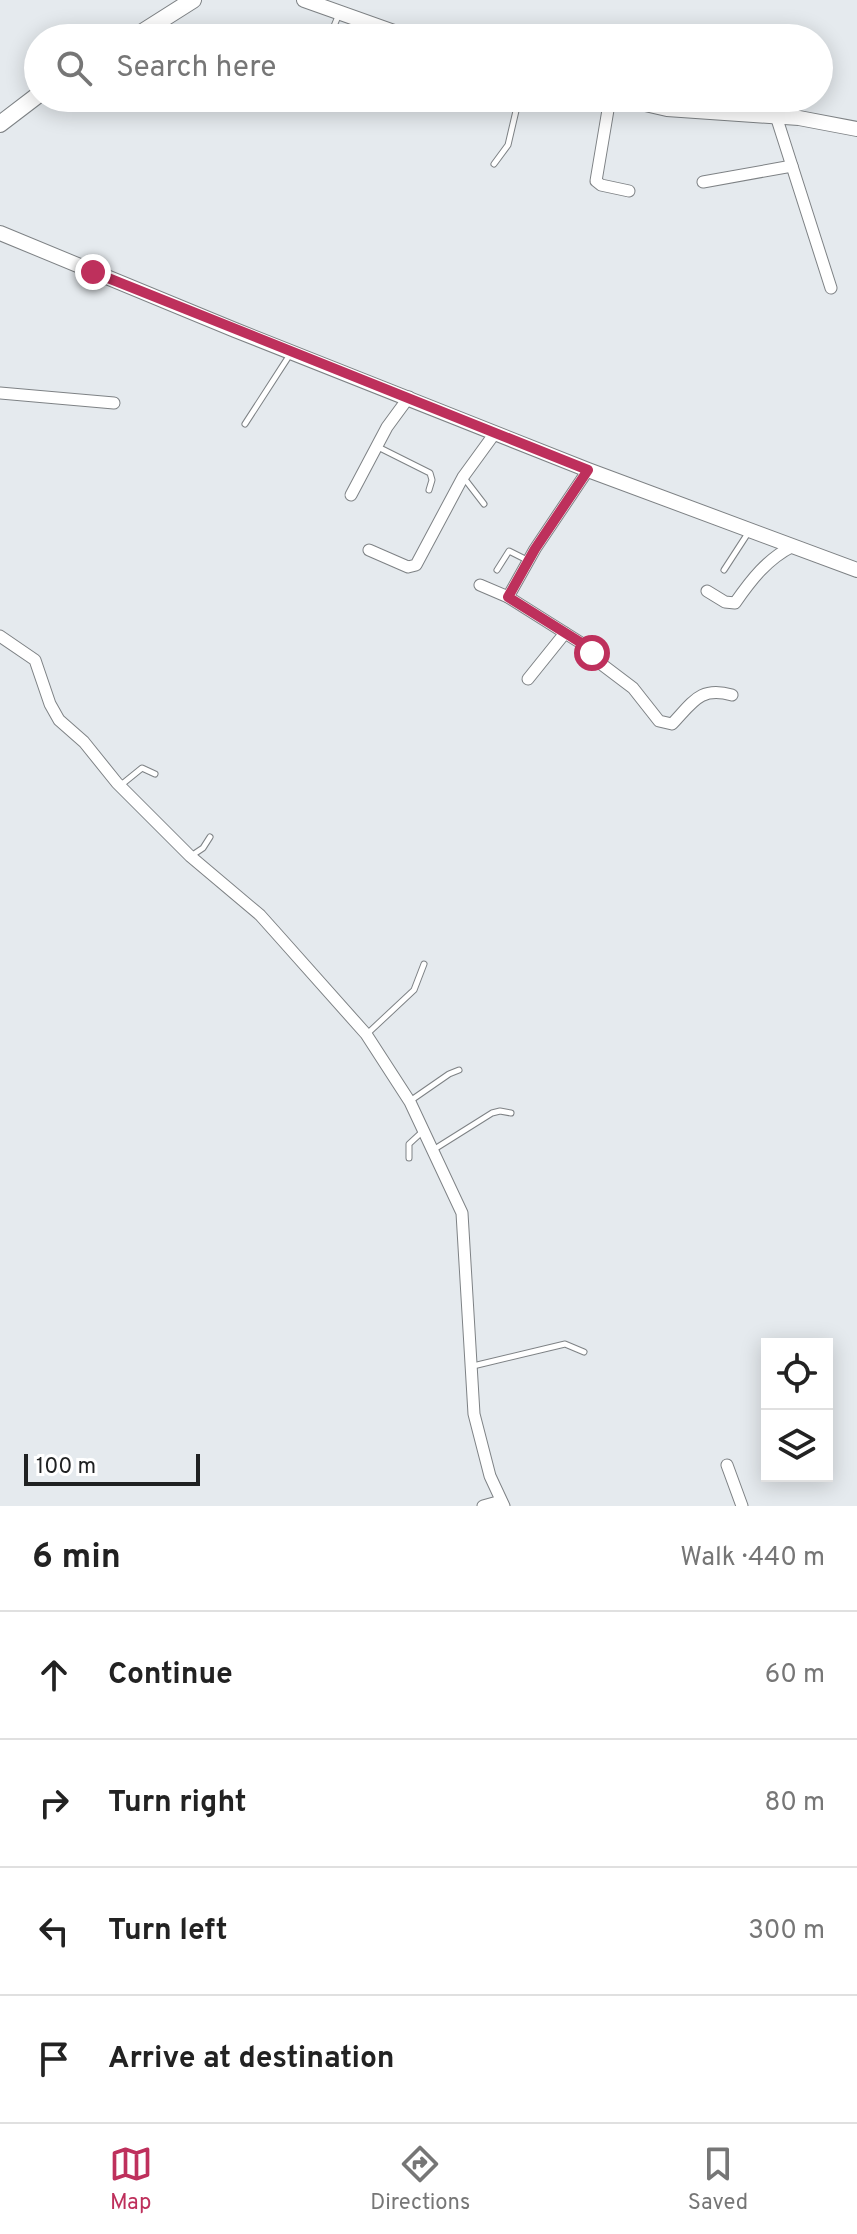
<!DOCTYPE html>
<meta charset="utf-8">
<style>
:root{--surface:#fff;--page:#f2f2f2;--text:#222;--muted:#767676;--line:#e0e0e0;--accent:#be305c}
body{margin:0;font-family:Overpass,sans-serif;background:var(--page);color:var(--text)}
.controls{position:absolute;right:24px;bottom:24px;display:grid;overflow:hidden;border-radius:0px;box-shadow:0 4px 20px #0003}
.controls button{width:72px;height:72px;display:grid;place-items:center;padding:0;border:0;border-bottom:2px solid var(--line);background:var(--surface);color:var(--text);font:40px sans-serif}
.scale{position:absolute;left:24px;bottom:20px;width:176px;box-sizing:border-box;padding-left:8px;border:4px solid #1f2122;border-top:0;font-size:22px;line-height:28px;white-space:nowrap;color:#1f2122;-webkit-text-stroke:6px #fff;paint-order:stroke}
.stop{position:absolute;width:24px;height:24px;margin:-18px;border:6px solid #be305c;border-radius:50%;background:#fff}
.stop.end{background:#be305c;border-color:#fff;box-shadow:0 2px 8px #0008}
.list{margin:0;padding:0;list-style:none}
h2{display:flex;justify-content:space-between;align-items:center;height:104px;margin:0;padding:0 32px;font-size:34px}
h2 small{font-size:26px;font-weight:400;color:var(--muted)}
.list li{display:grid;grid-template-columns:52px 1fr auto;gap:24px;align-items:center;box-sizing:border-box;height:128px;padding:0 32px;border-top:2px solid var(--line)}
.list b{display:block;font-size:30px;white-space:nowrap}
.list em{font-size:26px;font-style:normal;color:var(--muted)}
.icon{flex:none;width:44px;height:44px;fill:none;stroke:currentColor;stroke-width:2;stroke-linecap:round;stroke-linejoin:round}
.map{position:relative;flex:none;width:857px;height:1506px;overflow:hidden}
.search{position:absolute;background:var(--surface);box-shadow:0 4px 20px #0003;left:24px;right:24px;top:24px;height:88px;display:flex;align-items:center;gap:20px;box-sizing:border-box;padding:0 28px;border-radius:44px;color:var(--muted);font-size:30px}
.sheet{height:616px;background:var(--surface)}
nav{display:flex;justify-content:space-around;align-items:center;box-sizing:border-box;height:112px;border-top:2px solid var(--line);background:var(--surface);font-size:22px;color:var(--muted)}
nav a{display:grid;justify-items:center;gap:4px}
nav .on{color:var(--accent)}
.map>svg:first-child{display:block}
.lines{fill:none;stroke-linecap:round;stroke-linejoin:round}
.service-casing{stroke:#7e8285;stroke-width:7}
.minor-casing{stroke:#7e8285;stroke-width:13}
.tertiary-casing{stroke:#7e8285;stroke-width:16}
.secondary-casing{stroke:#7e8285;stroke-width:18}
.service{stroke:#fff;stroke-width:5}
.minor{stroke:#fff;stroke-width:11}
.tertiary{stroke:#fff;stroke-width:14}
.secondary{stroke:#fff;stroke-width:16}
.route{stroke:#be305c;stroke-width:10}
</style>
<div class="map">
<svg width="857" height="1506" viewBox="0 0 857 1506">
<rect width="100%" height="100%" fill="#e5eaee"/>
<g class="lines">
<defs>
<g id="service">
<path d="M329 38 339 14"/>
<path d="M334 98 349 106"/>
<path d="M400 107 401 98"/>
<path d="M494 164 508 145 519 98"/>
<path d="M245 424 289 356"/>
<path d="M378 447 430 473 432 480 429 490"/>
<path d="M464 478 484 504"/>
<path d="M497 570 509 551 527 560"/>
<path d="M724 570 750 530"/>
<path d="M121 785 142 768 155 774"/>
<path d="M191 856 203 848 210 837"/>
<path d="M367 1034 414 990 424 964"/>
<path d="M410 1101 449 1074 459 1070"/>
<path d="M433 1150 492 1113 500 1111 511 1113"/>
<path d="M409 1158V1144L422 1132"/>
<path d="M473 1366 565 1344 584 1352"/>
</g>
<g id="minor">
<path d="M610 98 596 181 601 185 629 191"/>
<path d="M776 116 831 288"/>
<path d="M703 182 792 166"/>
<path d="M0 393 114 403"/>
<path d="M588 470 535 549 508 597 589 648 596 660 633 688 659 721 672 724C693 702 700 686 732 695"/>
<path d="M351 495 387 427 409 397"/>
<path d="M369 550 408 567 416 565 463 477 495 433"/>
<path d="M480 585 508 597"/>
<path d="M707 591 725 602 735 603C751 580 767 559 793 546"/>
<path d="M0 636 35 660 50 704 59 720 84 742 117 783 190 856 260 915 277 934 366 1034 410 1102 462 1213 474 1414 490 1476 504 1506"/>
<path d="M528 679 565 633"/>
<path d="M727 1465 742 1506"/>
<path d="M483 1506 501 1501"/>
</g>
<g id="tertiary">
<path d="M304 0 411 38"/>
<path d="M619 98 667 109 799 118 857 129"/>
<path d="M0 233 235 330 588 470 857 570"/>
</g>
<g id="secondary">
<path d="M133 38 193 0"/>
<path d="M0 124 38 95"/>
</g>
</defs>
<use href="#service" class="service-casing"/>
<use href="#minor" class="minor-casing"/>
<use href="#tertiary" class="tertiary-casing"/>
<use href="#secondary" class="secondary-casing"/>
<use href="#service" class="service"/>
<use href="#minor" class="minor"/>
<use href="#tertiary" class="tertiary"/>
<use href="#secondary" class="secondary"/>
</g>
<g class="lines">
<path class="route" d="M93 272 588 470 535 549 508 597 583 644 592 653"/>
</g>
</svg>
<div class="controls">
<button><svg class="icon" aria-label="locate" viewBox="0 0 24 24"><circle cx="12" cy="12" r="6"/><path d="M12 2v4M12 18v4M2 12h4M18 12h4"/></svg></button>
<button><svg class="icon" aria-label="layers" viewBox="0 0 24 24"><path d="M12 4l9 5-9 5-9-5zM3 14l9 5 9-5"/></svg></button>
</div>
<div class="scale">100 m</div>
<div class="stop" style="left:592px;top:653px"></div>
<div class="stop end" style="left:93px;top:272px"></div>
<div class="search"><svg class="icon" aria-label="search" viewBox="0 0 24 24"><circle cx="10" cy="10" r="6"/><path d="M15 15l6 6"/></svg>Search here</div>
</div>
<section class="sheet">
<h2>6 min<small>Walk · 440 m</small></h2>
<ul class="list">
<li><svg class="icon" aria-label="ahead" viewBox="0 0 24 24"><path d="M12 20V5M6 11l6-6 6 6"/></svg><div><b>Continue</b></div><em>60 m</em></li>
<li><svg class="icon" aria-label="right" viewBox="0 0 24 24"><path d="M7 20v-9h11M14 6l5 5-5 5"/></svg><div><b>Turn right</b></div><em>80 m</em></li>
<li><svg class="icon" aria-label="left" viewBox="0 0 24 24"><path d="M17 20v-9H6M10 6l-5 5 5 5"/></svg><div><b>Turn left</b></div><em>300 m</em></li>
<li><svg class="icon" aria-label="arrive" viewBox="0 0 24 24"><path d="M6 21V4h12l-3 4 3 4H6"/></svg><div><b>Arrive at destination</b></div></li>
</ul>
</section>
<nav>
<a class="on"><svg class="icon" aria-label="map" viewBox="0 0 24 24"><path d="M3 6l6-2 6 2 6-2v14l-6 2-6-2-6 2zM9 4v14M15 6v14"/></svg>Map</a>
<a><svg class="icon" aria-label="directions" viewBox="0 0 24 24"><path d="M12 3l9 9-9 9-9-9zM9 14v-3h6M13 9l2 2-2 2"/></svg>Directions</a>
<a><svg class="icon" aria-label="saved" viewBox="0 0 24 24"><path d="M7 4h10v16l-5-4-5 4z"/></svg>Saved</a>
</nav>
